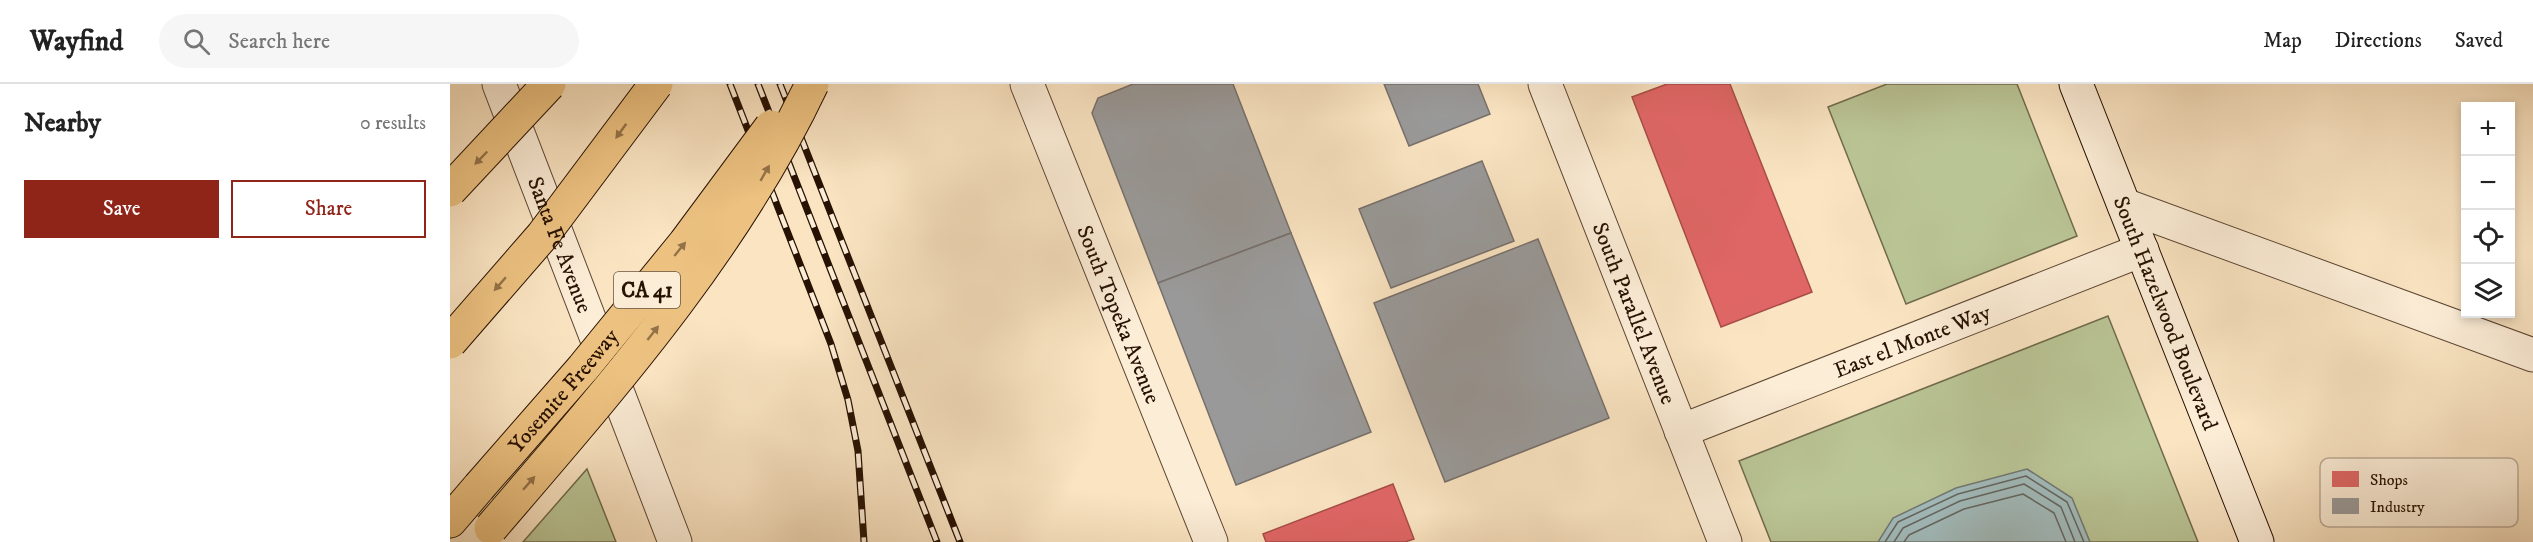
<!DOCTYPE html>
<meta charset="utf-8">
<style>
:root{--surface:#fff;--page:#f6f6f6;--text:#222;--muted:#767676;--line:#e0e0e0;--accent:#8f2418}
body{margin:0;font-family:"IM FELL DW Pica",serif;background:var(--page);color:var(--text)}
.controls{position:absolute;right:18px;top:18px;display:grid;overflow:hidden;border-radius:0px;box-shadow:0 3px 9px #0003}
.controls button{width:54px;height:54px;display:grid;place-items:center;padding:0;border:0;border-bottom:2px solid var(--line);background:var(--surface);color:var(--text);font:30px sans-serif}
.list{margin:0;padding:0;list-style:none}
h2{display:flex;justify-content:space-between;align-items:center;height:78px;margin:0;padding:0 24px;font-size:26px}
h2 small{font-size:20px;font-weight:400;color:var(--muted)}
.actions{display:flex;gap:12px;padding:18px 24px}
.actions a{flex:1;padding:14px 0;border:2px solid var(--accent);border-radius:0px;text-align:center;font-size:21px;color:var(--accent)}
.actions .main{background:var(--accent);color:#fff}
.icon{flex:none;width:33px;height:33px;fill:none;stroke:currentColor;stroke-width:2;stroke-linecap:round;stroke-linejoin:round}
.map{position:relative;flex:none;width:2083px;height:458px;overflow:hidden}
header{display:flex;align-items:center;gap:36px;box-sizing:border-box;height:84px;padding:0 30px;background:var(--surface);border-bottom:2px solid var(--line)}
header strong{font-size:28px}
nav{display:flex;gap:33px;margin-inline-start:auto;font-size:21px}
.search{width:420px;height:54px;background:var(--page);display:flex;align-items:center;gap:15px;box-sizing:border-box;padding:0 21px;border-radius:33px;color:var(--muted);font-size:22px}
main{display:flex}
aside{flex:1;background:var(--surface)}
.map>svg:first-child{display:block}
.green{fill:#bac596;stroke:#706b4c;stroke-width:1.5}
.water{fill:#a2bcbd;stroke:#717872;stroke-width:1.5}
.shops{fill:#e06666;stroke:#a84c48;stroke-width:1.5}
.industry{fill:#999;stroke:#77706c;stroke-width:1.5}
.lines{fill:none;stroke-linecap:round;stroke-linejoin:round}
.shore{stroke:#646660;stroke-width:1.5}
.street-casing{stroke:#5c4632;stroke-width:35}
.secondary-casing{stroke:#271102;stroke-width:35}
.highway-casing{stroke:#271102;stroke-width:35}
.street{stroke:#fcedd7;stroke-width:33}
.secondary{stroke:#fcedd7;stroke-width:33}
.highway{stroke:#edc281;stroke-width:33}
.rail-casing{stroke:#271102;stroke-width:7}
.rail{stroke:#fcedd7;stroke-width:4.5;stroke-dasharray:14;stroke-linecap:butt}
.highway-bridge-casing{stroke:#271102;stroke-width:35;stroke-linecap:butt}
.highway-bridge{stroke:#edc281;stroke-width:33}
.oneway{fill:#947248}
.labels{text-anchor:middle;stroke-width:6;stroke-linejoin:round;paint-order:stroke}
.shield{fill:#fcedd7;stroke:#675342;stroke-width:1.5}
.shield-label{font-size:21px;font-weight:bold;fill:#271102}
.street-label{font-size:22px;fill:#271102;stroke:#fcedd7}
.key{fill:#fcedd7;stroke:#bcab97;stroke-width:1.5}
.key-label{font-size:16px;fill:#271102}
</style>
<header>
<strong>Wayfind</strong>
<div class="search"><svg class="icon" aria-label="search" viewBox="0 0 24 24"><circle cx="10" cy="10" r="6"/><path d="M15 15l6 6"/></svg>Search here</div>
<nav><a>Map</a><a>Directions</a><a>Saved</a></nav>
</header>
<main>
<aside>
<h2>Nearby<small>0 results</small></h2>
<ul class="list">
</ul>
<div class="actions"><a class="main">Save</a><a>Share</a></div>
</aside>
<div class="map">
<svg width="2083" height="458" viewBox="0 0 2083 458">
<rect width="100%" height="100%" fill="#fae4c2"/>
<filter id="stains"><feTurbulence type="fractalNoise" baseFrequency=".00333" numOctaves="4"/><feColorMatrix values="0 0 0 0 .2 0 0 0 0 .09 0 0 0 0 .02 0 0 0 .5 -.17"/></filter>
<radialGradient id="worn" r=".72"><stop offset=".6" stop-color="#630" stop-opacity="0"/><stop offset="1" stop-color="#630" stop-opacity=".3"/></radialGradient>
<g class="green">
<path d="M1437 0H1567L1627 152 1456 220 1378 23Z"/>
<path d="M1658 232 1748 458H1321L1289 377Z"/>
<path d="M137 385 166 458H73Z"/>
</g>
<path class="water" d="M1577 385 1622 414 1640 458H1428L1443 434 1506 404Z"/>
<g class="shops">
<path d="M1217 0H1280L1362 208 1271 243 1182 13Z"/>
<path d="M943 400 964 455 955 458H816L813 450Z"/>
</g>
<g class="industry">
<path d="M683 0H783L841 149 708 199 642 29 648 14Z"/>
<path d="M934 0H1028L1040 30 959 62Z"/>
<path d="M1032 77 1064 157 941 204 909 125Z"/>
<path d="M841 149 921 348 786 401 708 199Z"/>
<path d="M1088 155 1159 334 995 398 924 219Z"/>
</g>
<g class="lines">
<g class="shore">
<path d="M1435 458 1448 438 1508 410 1576 392 1617 418 1634 458"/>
<path d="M1444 458 1453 444 1510 417 1574 400 1611 423 1625 458"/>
<path d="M1454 458 1459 451 1514 425 1573 410 1604 429 1616 458"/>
</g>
<defs>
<g id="street">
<path id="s1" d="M49 0 225 458"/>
<path id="s2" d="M577 0 761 458"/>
<path id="s3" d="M1095 0 1275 458"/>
<path d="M1674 121 2083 271"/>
<path id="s4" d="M1231 347 1692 166"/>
</g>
<g id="secondary">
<path id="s5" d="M1626 0 1807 458"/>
</g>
<path id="highway" d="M0 437 29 403"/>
</defs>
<use href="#street" class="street-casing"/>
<use href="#secondary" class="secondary-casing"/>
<use href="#highway" class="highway-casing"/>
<use href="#street" class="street"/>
<use href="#secondary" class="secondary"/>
<use href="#highway" class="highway"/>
<defs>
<g id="rail">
<path d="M280 0 381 260 398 316 408 367 414 458"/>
<path d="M308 0 487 458"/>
<path d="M330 0 510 458"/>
</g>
</defs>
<use href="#rail" class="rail-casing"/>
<use href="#rail" class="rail"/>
<defs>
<g id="highway-bridge">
<path d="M0 106 99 0"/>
<path d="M0 258 93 151 206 0"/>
<path id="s6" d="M29 403 133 284 235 159 321 43"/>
<path d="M41 444C160 305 283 167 362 0"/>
</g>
</defs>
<use href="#highway-bridge" class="highway-bridge-casing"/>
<use href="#highway-bridge" class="highway-bridge"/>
</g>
<defs><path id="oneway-solid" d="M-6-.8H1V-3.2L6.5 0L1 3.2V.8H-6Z" transform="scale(1.5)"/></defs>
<g class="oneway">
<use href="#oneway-solid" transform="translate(171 47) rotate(126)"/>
<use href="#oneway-solid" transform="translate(31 74) rotate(134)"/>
<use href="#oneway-solid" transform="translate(315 89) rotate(-60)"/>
<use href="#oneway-solid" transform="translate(230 165) rotate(-51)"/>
<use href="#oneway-solid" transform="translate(50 200) rotate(131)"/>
<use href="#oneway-solid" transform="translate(203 249) rotate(-52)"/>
<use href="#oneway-solid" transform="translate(79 399) rotate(-49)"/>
</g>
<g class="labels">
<rect class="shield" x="164" y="188" width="66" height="36" rx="4.5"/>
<g class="shield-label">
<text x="197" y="213">CA 41</text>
</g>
<g class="street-label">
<text dy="8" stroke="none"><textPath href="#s1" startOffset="172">Santa Fe Avenue</textPath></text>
<text dy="8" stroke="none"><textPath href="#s2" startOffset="248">South Topeka Avenue</textPath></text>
<text dy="8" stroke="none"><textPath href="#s3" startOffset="246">South Parallel Avenue</textPath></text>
<text dy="8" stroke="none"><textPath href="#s5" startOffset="246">South Hazelwood Boulevard</textPath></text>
<text dy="8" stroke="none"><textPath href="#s4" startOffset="248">East el Monte Way</textPath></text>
<text dy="8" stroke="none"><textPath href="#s6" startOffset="128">Yosemite Freeway</textPath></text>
</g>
</g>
<rect x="1870" y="374" width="198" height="69" rx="9" class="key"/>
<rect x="1882" y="387" width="27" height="16" fill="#e06666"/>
<rect x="1882" y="414" width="27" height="16" fill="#999"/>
<g class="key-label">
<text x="1920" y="401">Shops</text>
<text x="1920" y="428">Industry</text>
</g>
<rect width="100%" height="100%" filter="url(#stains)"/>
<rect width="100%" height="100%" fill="url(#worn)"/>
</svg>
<div class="controls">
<button>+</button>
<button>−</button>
<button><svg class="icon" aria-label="locate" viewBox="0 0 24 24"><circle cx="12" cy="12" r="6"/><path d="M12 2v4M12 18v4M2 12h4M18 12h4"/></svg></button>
<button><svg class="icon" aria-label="layers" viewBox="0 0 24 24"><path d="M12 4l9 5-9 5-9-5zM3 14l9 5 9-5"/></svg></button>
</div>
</div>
</main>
